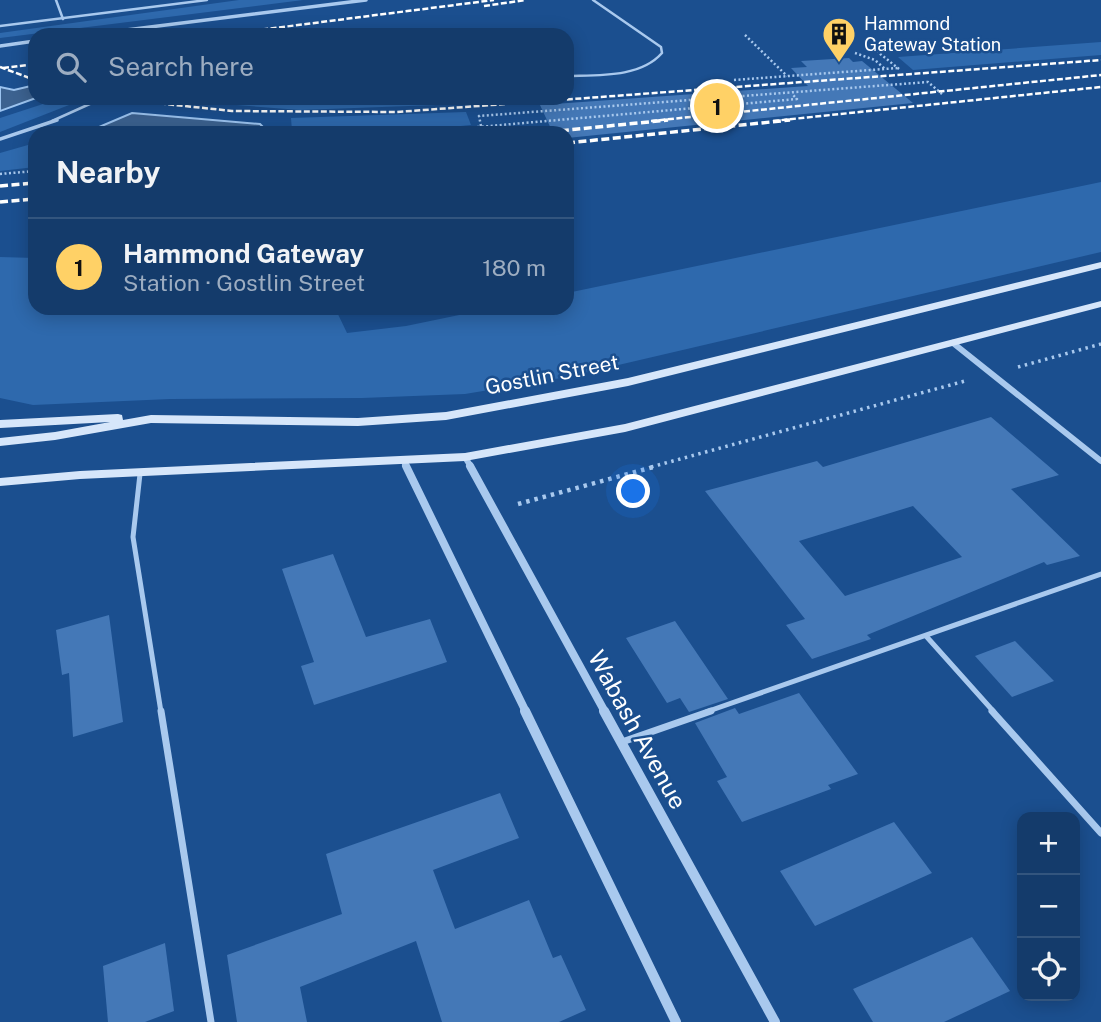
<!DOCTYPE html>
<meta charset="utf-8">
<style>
:root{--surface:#143b6b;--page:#214673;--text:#f1f3f6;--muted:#9dadc1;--line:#33557e;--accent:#ffd166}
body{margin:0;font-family:"Public Sans",sans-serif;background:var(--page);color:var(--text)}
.controls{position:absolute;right:21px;bottom:21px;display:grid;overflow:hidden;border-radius:14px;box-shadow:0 4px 18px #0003}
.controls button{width:63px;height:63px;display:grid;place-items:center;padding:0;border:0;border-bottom:2px solid var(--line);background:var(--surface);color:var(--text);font:35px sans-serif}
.you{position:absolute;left:634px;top:492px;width:24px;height:24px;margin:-18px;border:5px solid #fff;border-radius:50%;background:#1a73e8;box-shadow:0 0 0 10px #1a73e833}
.badge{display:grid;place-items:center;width:46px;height:46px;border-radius:50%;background:var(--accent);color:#111;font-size:23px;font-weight:700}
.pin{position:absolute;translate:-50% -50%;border:4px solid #fff;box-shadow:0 2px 7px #0006}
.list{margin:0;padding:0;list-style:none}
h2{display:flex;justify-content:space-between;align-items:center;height:91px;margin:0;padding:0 28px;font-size:30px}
h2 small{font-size:23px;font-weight:400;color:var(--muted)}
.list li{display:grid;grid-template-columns:46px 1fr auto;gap:21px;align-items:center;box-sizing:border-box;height:98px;padding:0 28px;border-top:2px solid var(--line)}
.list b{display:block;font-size:26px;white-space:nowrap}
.list p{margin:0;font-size:23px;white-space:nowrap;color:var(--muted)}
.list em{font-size:23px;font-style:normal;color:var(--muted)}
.icon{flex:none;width:38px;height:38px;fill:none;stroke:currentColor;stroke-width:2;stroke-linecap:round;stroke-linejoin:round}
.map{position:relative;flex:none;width:1101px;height:1022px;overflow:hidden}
.search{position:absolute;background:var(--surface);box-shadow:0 4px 18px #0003;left:28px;top:28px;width:546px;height:77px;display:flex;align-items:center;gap:18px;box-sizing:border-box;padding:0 24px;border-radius:21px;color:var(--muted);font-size:26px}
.panel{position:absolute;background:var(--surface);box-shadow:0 4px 18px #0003;left:28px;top:126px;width:546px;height:189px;border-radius:21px}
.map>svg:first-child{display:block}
.green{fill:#2e69ad}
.water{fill:#3c6290;stroke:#9cc4f0;stroke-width:2}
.building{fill:#4478b7;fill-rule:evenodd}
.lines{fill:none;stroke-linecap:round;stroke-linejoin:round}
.path-far2{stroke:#a9c9ee;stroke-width:2.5;stroke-dasharray:2 2.5;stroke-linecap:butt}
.path-far1{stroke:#a9c9ee;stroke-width:3.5;stroke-dasharray:2.5 4.5;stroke-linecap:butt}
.path{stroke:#a9c9ee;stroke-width:4.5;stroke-dasharray:3.5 5;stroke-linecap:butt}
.service-far3{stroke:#a9c9ee;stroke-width:2.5}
.service-far2{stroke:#a9c9ee;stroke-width:3.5}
.service-far1{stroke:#a9c9ee;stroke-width:5}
.service{stroke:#a9c9ee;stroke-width:7}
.minor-far3{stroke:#a9c9ee;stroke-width:3.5}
.minor-far2{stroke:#a9c9ee;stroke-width:6}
.minor-far1{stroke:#a9c9ee;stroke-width:8}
.minor{stroke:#a9c9ee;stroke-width:10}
.secondary{fill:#d6e6fa;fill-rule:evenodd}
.rail-far1{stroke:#fff;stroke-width:2.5;stroke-dasharray:6 2.5;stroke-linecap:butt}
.rail{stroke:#fff;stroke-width:3.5;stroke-dasharray:8 3.5;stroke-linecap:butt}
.labels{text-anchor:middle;stroke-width:5;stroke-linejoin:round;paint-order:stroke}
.far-poi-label{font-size:18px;fill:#fff;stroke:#1b4f8f;text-anchor:start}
.street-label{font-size:21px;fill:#fff;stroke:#1b4f8f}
.near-street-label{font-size:24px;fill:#fff;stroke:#1b4f8f}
</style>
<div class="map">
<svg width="1101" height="1022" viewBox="0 0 1101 1022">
<rect width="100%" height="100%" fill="#1b4f8f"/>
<g class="green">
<path d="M239 0H303L0 38V33Z"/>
<path d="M1101 42V55L913 70 898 57Z"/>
<path d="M52 98H87L0 132V118L43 104Z"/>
<path d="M145 98 300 102 462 98 464 104 300 110Z"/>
<path d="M466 112 471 125 389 133H288L292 131 291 118Z"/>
<path d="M35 143V167L0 171V153Z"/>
<path d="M1101 182V252L567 377 465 394 362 398 170 399 33 405 0 398V257L35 258V308H335L347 333 406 326 493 308H567V293Z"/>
</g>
<g class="water">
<path d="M35 85 36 98 0 111V87L14 90Z"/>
<path d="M132 113 260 124 269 133H85Z"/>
</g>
<g class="building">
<path d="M849 58 853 62 862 61 913 103 567 138V133H553L540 105 808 86 791 68 807 67 801 61Z"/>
<path d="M991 417 1059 475 1011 489 1080 556 1047 565 1044 562 867 635 871 639 812 659 786 625 805 619 705 491 817 461 823 467ZM913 506 962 557 845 596 799 541Z"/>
<path d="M333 554 366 637 430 619 447 662 314 705 301 666 314 662 282 569Z"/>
<path d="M109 615 123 722 73 737 69 673 62 675 56 630Z"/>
<path d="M675 621 728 699 689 712 680 698 667 703 626 638Z"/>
<path d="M1015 641 1054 681 1012 697 975 656Z"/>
<path d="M799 693 858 774 828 785 831 789 742 822 717 781 727 777 695 723 735 708 739 714Z"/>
<path d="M500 793 519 838 433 870 455 929 529 900 553 958 561 955 586 1010 559 1022H442L416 941 300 987 307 1022H237L227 955 342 914 326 854Z"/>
<path d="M894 822 932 873 815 926 780 871Z"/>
<path d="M972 937 1010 991 944 1022H873L853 989Z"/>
<path d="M165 943 174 1011 145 1022H108L103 966Z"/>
</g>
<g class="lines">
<g class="path-far2">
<path d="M745 35 787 76"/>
<path d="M873 48 899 69"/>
<path d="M855 53 875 60 885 69"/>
<path d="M734 80 898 68"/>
<path d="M481 126 479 116 928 82 942 94"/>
<path d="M410 133 797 99 793 95"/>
<path d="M0 174 35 171"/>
</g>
<g class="path-far1">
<path d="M1018 367 1101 344"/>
<path d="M651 467 965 381"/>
</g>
<path class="path" d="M518 504 657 466"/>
<g class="service-far3">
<path d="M56 0 63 19"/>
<path d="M0 26 207 0"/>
<path d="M567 76C598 75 640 78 662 53L661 47 593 0"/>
<path d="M52 121 103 98"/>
</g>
<path class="service-far2" d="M0 139 57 120"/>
<g class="service-far1">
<path d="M140 474 133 537 161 712"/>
<path d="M926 636 994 712"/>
<path d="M706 712 1101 574"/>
</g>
<g class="service">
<path d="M161 711 211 1022"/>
<path d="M992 711 1101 833"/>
<path d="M622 742 711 711"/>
</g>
<g class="minor-far3">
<path d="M86 35 366 0"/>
<path d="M0 46 35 41"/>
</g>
<g class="minor-far2">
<path d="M953 343 1101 461"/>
<path d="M465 457 471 467"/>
<path d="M404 462 407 467"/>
</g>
<g class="minor-far1">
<path d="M406 466 526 712"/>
<path d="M470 466 605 712"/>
</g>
<g class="minor">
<path d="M525 711 676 1022"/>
<path d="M604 711 775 1022"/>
</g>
<g class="secondary">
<path d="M1101 262V268L628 386 446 420 358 426 151 423 55 440 0 446V438L55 432 110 422 0 428V420L118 414 122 415 123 420 151 415 358 418 446 412 628 378Z"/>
<path d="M1101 301V307L625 432 465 461 80 479 0 486V478L80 471 465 453 625 424Z"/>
</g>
<g class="rail-far1">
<path d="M484 6 526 0"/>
<path d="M220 35 494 0"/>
<path d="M0 67 35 80"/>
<path d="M3 68 35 64"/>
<path d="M109 98 232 111 397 112 1101 60"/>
<path d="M651 121 1101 75"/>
<path d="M773 121 1101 87"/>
</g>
<g class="rail">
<path d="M538 133 668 120"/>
<path d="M567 143 790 120"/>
<path d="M0 186 35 183"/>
<path d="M0 202 35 199"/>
</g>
</g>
<defs>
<symbol id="building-pin" viewBox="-11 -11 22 30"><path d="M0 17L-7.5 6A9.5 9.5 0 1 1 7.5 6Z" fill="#ffd166" stroke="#1b4f8f"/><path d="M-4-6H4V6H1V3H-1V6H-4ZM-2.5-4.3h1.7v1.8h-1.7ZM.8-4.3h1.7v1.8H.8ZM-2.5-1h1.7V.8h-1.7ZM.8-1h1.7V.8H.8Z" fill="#111"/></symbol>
</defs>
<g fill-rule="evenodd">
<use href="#building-pin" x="820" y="15" width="38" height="52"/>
</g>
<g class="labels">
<g class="far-poi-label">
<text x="864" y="30">Hammond<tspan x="864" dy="21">Gateway Station</tspan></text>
</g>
<g class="street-label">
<text transform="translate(552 375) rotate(-11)" y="7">Gostlin Street</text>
</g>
<g class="near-street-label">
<text transform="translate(637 730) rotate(61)" y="8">Wabash Avenue</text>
</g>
</g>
</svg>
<div class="controls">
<button>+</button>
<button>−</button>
<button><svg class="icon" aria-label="locate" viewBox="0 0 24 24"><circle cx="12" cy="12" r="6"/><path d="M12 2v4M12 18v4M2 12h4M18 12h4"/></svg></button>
</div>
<div class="you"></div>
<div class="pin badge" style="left:717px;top:106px">1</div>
<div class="search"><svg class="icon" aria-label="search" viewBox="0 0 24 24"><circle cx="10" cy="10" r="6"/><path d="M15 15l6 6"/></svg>Search here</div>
<section class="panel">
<h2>Nearby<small></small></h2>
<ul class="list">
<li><span class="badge">1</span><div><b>Hammond Gateway</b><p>Station · Gostlin Street</p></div><em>180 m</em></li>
</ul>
</section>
</div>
